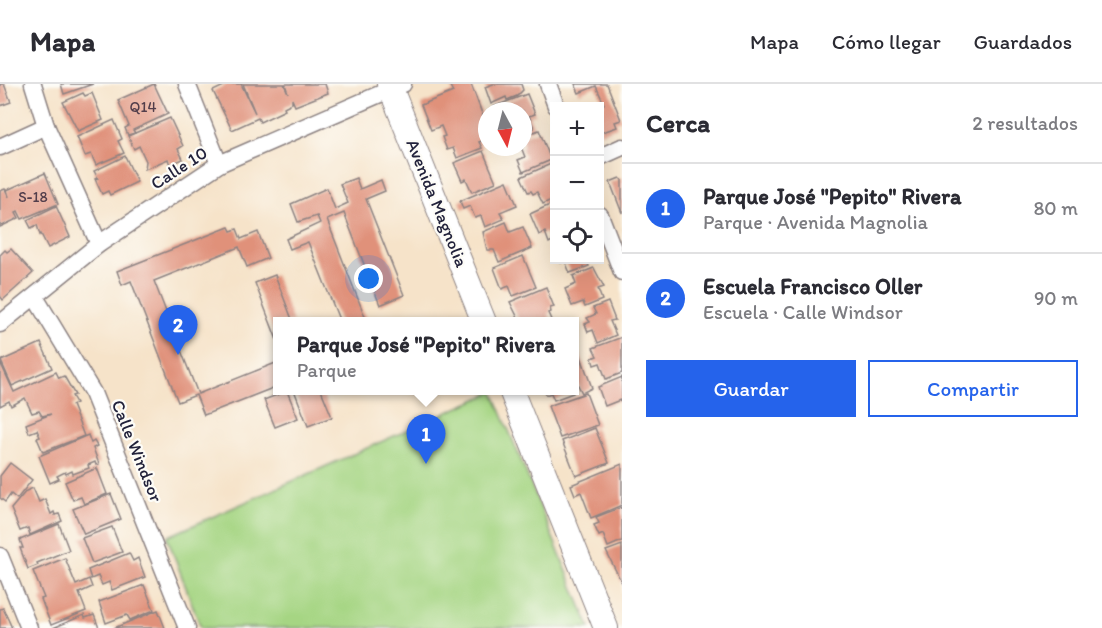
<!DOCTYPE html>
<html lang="es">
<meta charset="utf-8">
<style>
:root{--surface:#fff;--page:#f2f2f3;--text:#2b2b33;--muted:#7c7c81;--line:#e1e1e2;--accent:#2563eb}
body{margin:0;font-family:Itim,sans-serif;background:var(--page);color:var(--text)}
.controls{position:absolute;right:18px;top:18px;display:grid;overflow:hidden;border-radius:0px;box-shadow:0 6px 24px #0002}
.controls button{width:54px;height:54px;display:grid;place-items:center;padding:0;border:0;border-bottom:2px solid var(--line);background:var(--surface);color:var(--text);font:30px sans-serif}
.compass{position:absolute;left:478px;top:18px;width:54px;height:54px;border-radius:50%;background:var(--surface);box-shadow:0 6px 24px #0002;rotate:173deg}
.you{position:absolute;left:369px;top:195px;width:21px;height:21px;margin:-15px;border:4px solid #fff;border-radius:50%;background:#1a73e8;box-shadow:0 0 0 9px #1a73e833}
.badge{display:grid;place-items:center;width:39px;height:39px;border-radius:50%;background:var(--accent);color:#fff;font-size:20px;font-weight:700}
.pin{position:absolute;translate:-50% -50px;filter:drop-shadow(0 2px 3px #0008)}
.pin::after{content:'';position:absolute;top:32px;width:21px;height:18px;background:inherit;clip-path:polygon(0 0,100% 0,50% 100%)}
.popup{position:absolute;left:273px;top:233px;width:306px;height:78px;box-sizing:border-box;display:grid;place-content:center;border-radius:0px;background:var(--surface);filter:drop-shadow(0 2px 4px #0005);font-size:20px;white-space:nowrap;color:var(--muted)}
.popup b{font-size:22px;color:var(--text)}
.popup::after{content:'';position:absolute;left:50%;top:100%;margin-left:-12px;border:12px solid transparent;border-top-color:var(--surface)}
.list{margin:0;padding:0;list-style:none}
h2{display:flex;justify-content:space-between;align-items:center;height:78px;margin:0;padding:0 24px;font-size:26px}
h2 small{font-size:20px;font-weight:400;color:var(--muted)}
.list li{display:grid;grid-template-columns:39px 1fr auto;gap:18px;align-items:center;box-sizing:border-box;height:90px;padding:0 24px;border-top:2px solid var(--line)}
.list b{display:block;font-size:22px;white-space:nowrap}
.list p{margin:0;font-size:20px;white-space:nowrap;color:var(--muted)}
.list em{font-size:20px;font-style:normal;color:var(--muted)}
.actions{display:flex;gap:12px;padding:18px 24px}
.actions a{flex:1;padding:14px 0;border:2px solid var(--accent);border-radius:0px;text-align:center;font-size:21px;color:var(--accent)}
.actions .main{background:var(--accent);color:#fff}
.icon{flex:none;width:33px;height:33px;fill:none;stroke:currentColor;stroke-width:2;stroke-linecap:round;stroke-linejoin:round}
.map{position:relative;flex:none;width:622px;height:544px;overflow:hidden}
header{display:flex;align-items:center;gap:36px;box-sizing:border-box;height:84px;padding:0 30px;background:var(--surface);border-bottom:2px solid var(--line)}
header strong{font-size:28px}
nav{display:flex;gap:33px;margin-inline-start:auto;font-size:21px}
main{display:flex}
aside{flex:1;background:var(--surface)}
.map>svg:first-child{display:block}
.green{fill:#a6d583;stroke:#647c5f;stroke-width:1.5}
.building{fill:#e0917a}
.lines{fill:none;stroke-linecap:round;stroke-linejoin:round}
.street-casing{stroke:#8c8282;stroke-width:19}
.secondary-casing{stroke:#8c8282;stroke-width:26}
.street{stroke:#fff;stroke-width:16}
.secondary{stroke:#fff;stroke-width:24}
.labels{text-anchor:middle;stroke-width:4.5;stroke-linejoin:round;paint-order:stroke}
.number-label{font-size:15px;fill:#523e4b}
.street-label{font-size:18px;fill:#22223b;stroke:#fdfcf7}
</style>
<header>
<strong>Mapa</strong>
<nav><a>Mapa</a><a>Cómo llegar</a><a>Guardados</a></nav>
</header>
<main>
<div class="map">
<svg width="622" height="544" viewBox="0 0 622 544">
<rect width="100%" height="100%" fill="#fdfcf7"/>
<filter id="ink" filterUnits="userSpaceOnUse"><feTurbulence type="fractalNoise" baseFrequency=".0167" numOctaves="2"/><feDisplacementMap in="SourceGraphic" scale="12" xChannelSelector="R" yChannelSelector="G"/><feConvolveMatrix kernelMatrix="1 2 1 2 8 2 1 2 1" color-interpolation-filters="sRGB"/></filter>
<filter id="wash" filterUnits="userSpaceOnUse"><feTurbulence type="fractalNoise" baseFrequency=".008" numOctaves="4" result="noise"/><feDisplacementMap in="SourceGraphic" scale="24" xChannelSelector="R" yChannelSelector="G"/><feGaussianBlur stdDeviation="1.35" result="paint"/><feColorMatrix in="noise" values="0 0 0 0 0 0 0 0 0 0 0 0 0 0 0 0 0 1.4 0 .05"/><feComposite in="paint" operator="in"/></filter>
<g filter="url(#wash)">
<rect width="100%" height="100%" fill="#f6e3c9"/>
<path class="green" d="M493 308 590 544H201L167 453Z"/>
<g id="blocks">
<g class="building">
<path d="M0 0H4L11 18 0 22Z"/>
<path d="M61 0H93L64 10Z"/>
<path d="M154 0 168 30 133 46 135 49 128 51 125 44 129 42 118 16Z"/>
<path d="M228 0H241L255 29 243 0H284L288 9 285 0H325L328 9 295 22 292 15V19L284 23 285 26 260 38 258 34 232 46 213 7Z"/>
<path d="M449 0H471L487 43V55L479 58 482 64 457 74 453 64 447 66 442 53 445 52 441 42 431 46 421 21 453 8Z"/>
<path d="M493 0H521L523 6 517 12 507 16 506 13 491 20 485 3Z"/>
<path d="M575 0H607L621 36 615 38 617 43 600 49V22L604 20 596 2 579 9Z"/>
<path d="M83 9 85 12 92 9 103 36 78 47 63 18Z"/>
<path d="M527 10 535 30 529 32 534 44 523 48V27H495L493 23Z"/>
<path d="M170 34 183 62 178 65 183 75 170 81 168 75 145 85 146 77 139 62 134 65 128 52Z"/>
<path d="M114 36 122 55 118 57 124 69 96 81 91 70 85 72 77 53Z"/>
<path d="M539 46 551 76 523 88 518 76 525 73 521 63H523V52Z"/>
<path d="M483 67 496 98 472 108 466 95 462 97 454 79Z"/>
<path d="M125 72 137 98 110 111 108 107 102 110 95 95 98 94 94 87Z"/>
<path d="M553 79 554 84V117L552 119 551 116 543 120 537 108 533 110 531 107 528 108 521 93Z"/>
<path d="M45 89 58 120 22 135 18 127 16 128 19 134 0 143V107L5 105 9 113 7 106Z"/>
<path d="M356 94 360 105 381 96 385 107 366 115 404 211 380 221 344 129 327 136 367 238H340L308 158 290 165 286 155 320 139 317 132 298 138 291 120 327 104 335 125 348 119 340 100Z"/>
<path d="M620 94 622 96V129L610 98Z"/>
<path d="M507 97 517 121 500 128 504 135 485 143 481 132 475 134 470 122 463 125 460 117Z"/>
<path d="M554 119V156L549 159 545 148 539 151 530 130Z"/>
<path d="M56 122 70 153 48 164 41 150 40 151 37 141 31 144 27 136Z"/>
<path d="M506 138 510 148 523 143 532 164 499 178 494 166H487L483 148Z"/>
<path d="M229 143 231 147 237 145 241 155 258 148 268 174 247 183 239 163 154 197 198 310 278 278V302L204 331 196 311 178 318 131 197 122 201 117 187Z"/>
<path d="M11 165 33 189 3 216 0 212V171L5 166 7 168Z"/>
<path d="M523 172 536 203 513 212 509 202 502 205 494 184Z"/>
<path d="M560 176H586L589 182 570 189 565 177 561 179Z"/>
<path d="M594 184 604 203 598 205 602 216 585 223 583 218 572 222 565 205 576 200 573 192Z"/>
<path d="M275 191 293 238H278L277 256 255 199Z"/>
<path d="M546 203 554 223 550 224 551 228 548 229 552 238H520L510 218Z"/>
<path d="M608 218 615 236 610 237 616 251 598 259 593 246 588 248 585 240 590 238 587 234 596 230 593 224Z"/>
<path d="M622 253V289L606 295 600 279 594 281 592 274 597 272 593 264Z"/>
<path d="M41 259 52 284 12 302 1 277Z"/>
<path d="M580 270 592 304 582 309 578 301 574 302V272Z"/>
<path d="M0 278 14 308 56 288 59 294 64 292 75 311 72 312 76 319 72 321 84 352 43 368 37 354 40 353 37 346 29 349 26 340 51 330 42 332 39 327 32 329 25 314 11 322 9 317 0 322Z"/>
<path d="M622 293V320L620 316 605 322 598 303Z"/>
<path d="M294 306H321L332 333 308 342Z"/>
<path d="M545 306H572L573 309 554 316 551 309 546 311Z"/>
<path d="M287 307 298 334 275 343 264 316Z"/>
<path d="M586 309 598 341 560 354 548 322Z"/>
<path d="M595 344 609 379 576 392 562 357Z"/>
<path d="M88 351 91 359 94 357 97 362 93 364 99 380 96 381 95 378 88 381 89 384 73 390 72 387 66 390 65 388 57 392 59 395 50 399 39 372Z"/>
<path d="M10 379 32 396 17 415 11 410 5 418 0 414V392Z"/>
<path d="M622 380V421L591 434 581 408 575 411 571 401Z"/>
<path d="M97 384 107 410 84 420 81 413 73 416 65 398Z"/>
<path d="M33 404 39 418 45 415 51 430 54 428 55 431 59 430 62 437 30 451 28 444 20 447 11 425 26 407Z"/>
<path d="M111 410 121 435 84 450 73 425Z"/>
<path d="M622 423V457L608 463 603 450 599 452 594 441 599 439 596 433Z"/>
<path d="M59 440 69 466 37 479 38 481 28 485 20 464H23L20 456Z"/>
<path d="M112 443 122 468 92 479 82 454Z"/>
<path d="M622 461V499L606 467Z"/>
<path d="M129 469 133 477 138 474 145 493 112 506 109 498 102 501 98 492 91 495 88 486Z"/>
<path d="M65 474 76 501 89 495 92 503 79 509 86 527 51 541 41 515 44 514 33 487Z"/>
<path d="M144 501 154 526 130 536 127 531 106 539 99 518Z"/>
<path d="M3 524 12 544H0V525Z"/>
<path d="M158 526 165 544H114Z"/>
<path d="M84 531 85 534 94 531 99 544H53Z"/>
</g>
</g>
</g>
<g filter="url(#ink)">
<use href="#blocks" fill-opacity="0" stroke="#8c8282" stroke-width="1.5"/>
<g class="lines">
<defs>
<g id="street">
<path d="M33 0 46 42 99 160"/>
<path d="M187 0 219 80"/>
<path d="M548 0 556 22"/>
<path d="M0 63 46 42"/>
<path d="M600 73 622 63"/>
<path d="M600 131 622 188"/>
<path d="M35 213 93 309 187 544"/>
<path d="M0 240 99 160 219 80 403 0"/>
<path d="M0 472 29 544"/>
</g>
<g id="secondary">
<path d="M389 0 484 238"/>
<path d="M511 306 606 544"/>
</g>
</defs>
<use href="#street" class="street-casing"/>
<use href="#secondary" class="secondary-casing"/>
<use href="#street" class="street"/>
<use href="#secondary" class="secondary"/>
</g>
</g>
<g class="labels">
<g class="number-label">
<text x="143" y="28">Q14</text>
<text x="33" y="118">S-18</text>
</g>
<g class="street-label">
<text transform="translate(179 84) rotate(-33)" y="6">Calle 10</text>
<text transform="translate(437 119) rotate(68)" y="6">Avenida Magnolia</text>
<text transform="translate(137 367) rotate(68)" y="6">Calle Windsor</text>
</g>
</g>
</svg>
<div class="controls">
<button>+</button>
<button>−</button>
<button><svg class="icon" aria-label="locate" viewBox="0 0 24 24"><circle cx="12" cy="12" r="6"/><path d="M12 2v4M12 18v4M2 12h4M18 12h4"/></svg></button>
</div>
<svg class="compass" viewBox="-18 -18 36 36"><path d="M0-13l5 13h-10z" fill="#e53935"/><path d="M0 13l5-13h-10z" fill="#7c7c81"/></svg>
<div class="you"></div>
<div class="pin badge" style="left:426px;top:380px">1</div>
<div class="popup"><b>Parque José &quot;Pepito&quot; Rivera</b>Parque</div>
<div class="pin badge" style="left:178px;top:271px">2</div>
</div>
<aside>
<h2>Cerca<small>2 resultados</small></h2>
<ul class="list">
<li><span class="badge">1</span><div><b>Parque José &quot;Pepito&quot; Rivera</b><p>Parque · Avenida Magnolia</p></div><em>80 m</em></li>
<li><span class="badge">2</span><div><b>Escuela Francisco Oller</b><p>Escuela · Calle Windsor</p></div><em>90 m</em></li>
</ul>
<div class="actions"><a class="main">Guardar</a><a>Compartir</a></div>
</aside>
</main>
